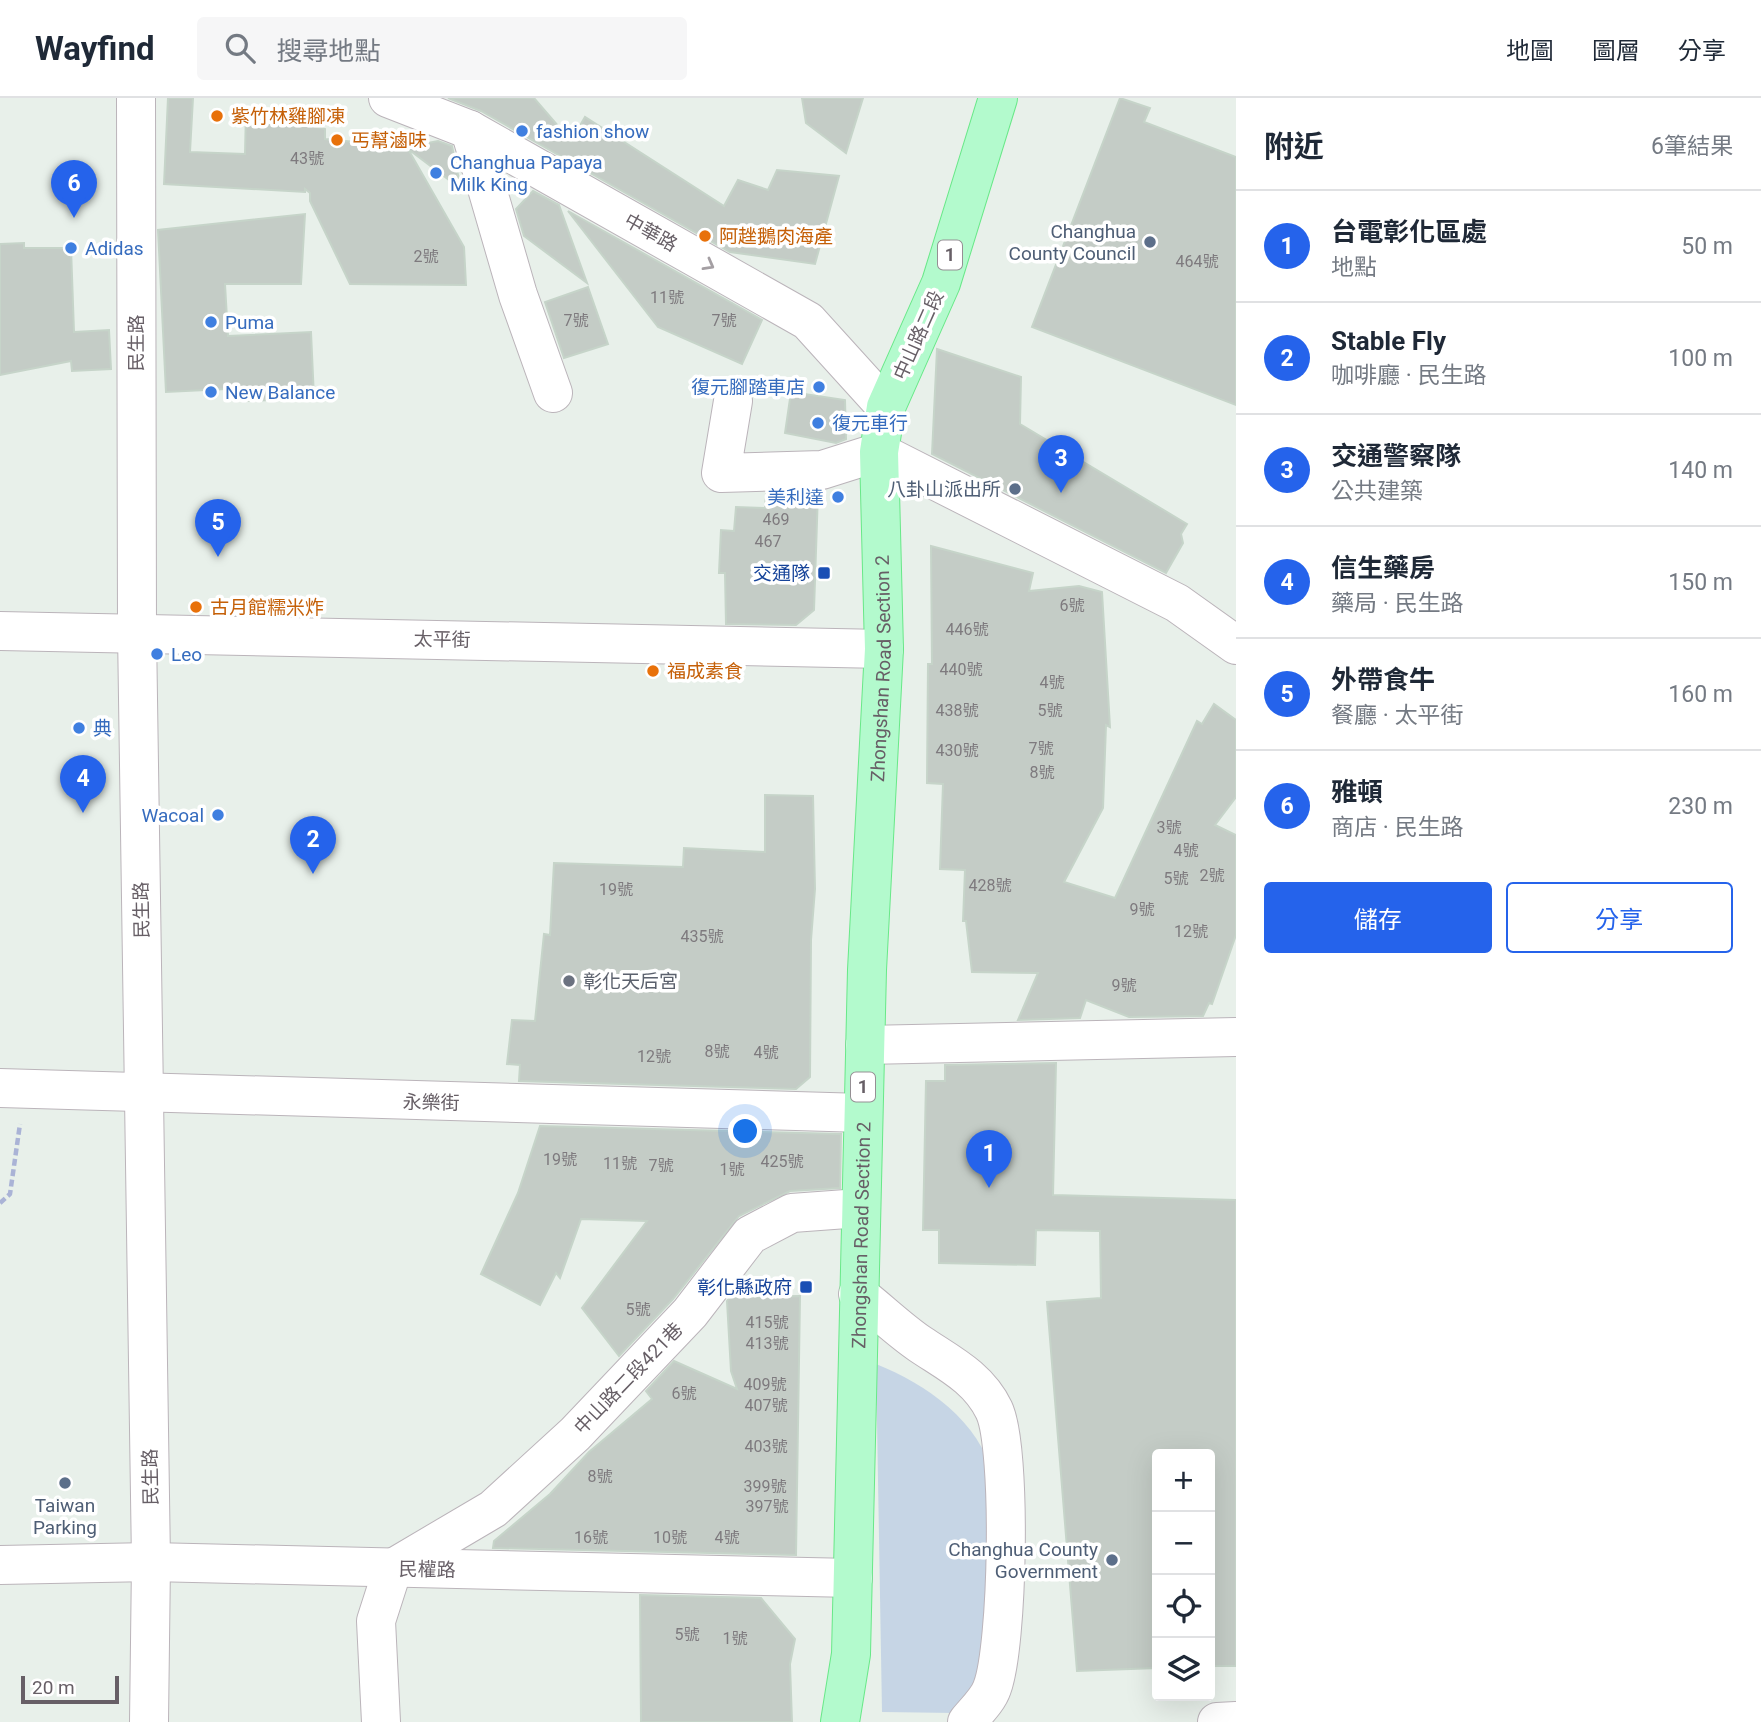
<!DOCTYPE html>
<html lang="zh-TW">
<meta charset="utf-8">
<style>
:root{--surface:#fff;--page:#f6f6f7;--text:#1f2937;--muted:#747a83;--line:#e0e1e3;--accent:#2563eb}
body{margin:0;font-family:Roboto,"Noto Sans TC",sans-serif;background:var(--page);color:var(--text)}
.controls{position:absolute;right:21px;bottom:21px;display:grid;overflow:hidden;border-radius:7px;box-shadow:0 7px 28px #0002}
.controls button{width:63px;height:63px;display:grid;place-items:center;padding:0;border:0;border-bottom:2px solid var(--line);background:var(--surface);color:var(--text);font:35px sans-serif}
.scale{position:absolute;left:21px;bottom:18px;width:98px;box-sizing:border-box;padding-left:7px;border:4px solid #675f66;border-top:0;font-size:19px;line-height:24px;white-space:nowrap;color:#675f66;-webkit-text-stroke:5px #fff;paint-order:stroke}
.you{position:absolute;left:746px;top:1034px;width:24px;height:24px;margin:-18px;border:5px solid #fff;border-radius:50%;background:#1a73e8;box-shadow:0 0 0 10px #1a73e833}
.badge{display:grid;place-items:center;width:46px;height:46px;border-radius:50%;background:var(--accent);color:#fff;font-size:23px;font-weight:700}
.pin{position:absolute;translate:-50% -58px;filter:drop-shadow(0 2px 4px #0008)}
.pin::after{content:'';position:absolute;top:37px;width:24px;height:21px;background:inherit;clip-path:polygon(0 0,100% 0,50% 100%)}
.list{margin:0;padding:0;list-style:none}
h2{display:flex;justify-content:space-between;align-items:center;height:91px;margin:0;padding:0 28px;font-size:30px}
h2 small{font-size:23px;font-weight:400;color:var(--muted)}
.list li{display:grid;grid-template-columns:46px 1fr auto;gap:21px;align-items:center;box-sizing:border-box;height:112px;padding:0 28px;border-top:2px solid var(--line)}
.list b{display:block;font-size:26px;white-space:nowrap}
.list p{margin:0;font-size:23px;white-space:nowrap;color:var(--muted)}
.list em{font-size:23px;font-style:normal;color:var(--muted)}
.actions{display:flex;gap:14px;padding:21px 28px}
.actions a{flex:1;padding:16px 0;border:2px solid var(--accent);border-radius:7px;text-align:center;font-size:24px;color:var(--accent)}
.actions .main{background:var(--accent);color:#fff}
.icon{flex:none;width:38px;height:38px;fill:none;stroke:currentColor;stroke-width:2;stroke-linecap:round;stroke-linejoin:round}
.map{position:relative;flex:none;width:1236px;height:1624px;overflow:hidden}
header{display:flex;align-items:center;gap:42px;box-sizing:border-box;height:98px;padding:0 35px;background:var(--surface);border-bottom:2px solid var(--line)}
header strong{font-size:33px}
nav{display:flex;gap:38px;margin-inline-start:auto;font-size:24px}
.search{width:490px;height:63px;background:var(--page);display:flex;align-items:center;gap:18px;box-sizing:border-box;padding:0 24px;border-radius:7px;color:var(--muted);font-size:26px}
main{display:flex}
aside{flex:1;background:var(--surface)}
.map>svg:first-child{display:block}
.green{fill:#c6d5e5}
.building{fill:#c4ccc6;stroke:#c6d4c9;stroke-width:2}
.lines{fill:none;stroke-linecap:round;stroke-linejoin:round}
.minor-casing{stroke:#bbb4ba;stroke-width:40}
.major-casing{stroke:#68e888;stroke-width:40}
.path{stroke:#aab3d6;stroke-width:4.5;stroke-dasharray:7 3.5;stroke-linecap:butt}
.minor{stroke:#fff;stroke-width:38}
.major{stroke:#b3facd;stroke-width:38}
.oneway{stroke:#a49fa3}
.food-dot{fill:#e8710a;stroke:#fff;stroke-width:2.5}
.shop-dot{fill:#3f7fe0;stroke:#fff;stroke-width:2.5}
.service-dot{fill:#5c6f8a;stroke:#fff;stroke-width:2.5}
.transit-dot{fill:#1a4fb4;stroke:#fff;stroke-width:2.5}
.worship-dot{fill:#6b7280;stroke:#fff;stroke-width:2.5}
.labels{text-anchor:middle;stroke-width:7;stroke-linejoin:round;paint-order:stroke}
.number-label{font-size:16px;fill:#7e7a7e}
.shield{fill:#fff;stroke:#958f94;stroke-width:2}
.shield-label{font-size:18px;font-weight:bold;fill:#675f66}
.food-label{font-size:19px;fill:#c56008;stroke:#fff;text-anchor:start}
.shop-label{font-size:19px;fill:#366cbe;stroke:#fff;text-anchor:start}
.service-label{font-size:19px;fill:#4e5e75;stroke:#fff;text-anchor:end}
.street-label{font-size:19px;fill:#675f66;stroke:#fff}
.transit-label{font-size:19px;fill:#164399;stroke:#fff;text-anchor:end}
.worship-label{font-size:19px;fill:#5b616d;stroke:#fff;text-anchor:start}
</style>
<header>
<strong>Wayfind</strong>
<div class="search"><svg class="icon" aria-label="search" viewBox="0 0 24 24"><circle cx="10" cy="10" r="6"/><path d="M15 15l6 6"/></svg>搜尋地點</div>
<nav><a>地圖</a><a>圖層</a><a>分享</a></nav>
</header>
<main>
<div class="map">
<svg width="1236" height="1624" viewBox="0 0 1236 1624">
<rect width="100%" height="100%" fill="#e8f0ea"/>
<path class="green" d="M876 1266C926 1286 980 1323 993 1379L983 1579 955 1615 882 1614Z"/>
<g class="building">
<path d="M168 0H193L190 54 245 56 246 12 325 31V41L407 49 438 43 452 48 461 91 408 51 464 149 466 187 350 186 310 103V95L305 91V94L164 86Z"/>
<path d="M448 0H534L571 43 585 19 724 108 738 82 768 92 777 72 839 78 815 166 730 154 481 13Z"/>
<path d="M802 0H863L846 55 806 25Z"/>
<path d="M1120 0 1150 10 1144 24 1236 59V307L1032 229Z"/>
<path d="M533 93 559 107 587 185 524 138 516 111Z"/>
<path d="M568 113 762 222 742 266 658 229Z"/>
<path d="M305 116 301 186H225L228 238 311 234 314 300 248 303 247 290 166 294 158 132Z"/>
<path d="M24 145V150H71L74 234 109 232 111 271 72 273 71 263 0 277V146Z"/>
<path d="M588 189 608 246 564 260 545 204Z"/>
<path d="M937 251 1021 279 1020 326 1187 426 1181 436 1183 445 1166 475 932 356Z"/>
<path d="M791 294 845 302 846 341 836 345 785 335Z"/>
<path d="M818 394 814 512 796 527 726 526 725 475H719L721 432 734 433 736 409 765 410 766 396Z"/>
<path d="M931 448 1033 475 1029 493 1079 488 1102 494 1110 629 1106 627 1103 710 1064 784 1115 800 1197 623 1202 626 1214 606 1236 622V699L1215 727 1236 737V837L1212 906 1209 905 1203 918 1129 919 1086 902 1080 920 1018 922 1038 875 972 874 966 823H963L965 772 940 771 943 686 927 685 928 566H932Z"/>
<path d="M765 697 813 698 815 791 811 842 810 979 796 991 519 983 520 967 507 966 512 922 535 923 544 836 550 837 554 765 683 769 684 750 765 754Z"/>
<path d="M1056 965 1053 1097 1236 1102V1568H1210V1356H1157V1570L1077 1573 1047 1204 1101 1200 1100 1133 1036 1132 1035 1167 939 1165V1132H923L926 983H945V967Z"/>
<path d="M540 1028 841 1036 840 1090 790 1093 739 1118 673 1201 619 1258 582 1210 647 1123 581 1121 560 1180 556 1175 540 1207 481 1176 518 1095Z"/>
<path d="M800 1198 796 1457 493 1450 494 1443 550 1396 589 1354 652 1301 646 1293 674 1263 737 1291 731 1273 727 1203 730 1199Z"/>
<path d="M640 1497 761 1500 795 1541 790 1566 792 1624H641Z"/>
</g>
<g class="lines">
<defs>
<g id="minor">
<path d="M136 0 137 534 151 1464 149 1624"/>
<path d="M388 0 470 32 808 223 886 309"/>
<path d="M470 32 518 197 553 295"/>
<path d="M733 303 721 375 822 372 879 354 1177 505 1236 547"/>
<path d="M0 533 884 551"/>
<path d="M865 947 1236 939"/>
<path d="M0 990 863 1015"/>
<path d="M858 1196C879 1212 898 1231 920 1246 948 1265 978 1279 994 1312 1012 1350 1008 1549 992 1590 988 1602 975 1614 967 1624"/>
<path d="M0 1467 151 1464 853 1480"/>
<path d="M381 1624 376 1523 393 1470 493 1411 575 1336 690 1215 750 1137 792 1115 860 1110"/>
<path d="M1217 1624 1236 1623"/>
</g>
<g id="major">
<path id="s1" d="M840 1624 851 1556 867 872 884 551 879 354 886 309 941 185 998 0"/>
</g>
</defs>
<use href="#minor" class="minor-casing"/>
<use href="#major" class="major-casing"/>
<path class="path" d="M0 1105 10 1096 20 1026"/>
<use href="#minor" class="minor"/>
<use href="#major" class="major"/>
</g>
<defs><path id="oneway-chevron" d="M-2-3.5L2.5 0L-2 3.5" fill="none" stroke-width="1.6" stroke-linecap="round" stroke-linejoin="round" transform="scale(1.75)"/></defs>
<use class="oneway" href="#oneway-chevron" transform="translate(709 167) rotate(29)"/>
<g class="food-dot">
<circle cx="217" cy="18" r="7"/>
<circle cx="337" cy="42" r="7"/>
<circle cx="705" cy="138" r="7"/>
<circle cx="196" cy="509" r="7"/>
<circle cx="653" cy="573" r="7"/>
</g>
<g class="shop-dot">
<circle cx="522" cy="33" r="7"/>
<circle cx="436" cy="75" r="7"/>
<circle cx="71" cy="150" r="7"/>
<circle cx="211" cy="224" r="7"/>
<circle cx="819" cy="289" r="7"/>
<circle cx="211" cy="294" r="7"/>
<circle cx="818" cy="325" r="7"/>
<circle cx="838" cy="399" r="7"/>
<circle cx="157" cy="556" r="7"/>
<circle cx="79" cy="630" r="7"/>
<circle cx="218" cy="717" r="7"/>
</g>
<g class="service-dot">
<circle cx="1150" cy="144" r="7"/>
<circle cx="1015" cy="391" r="7"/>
<circle cx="65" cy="1385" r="7"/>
<circle cx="1112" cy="1462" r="7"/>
</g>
<g class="transit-dot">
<rect x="817" y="468" width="14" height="14" rx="3.5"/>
<rect x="799" y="1182" width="14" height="14" rx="3.5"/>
</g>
<circle class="worship-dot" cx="569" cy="883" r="7"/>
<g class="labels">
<g class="number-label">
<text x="307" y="66">43號</text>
<text x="426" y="164">2號</text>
<text x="1197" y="169">464號</text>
<text x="667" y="205">11號</text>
<text x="576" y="228">7號</text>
<text x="724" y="228">7號</text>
<text x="776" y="427">469</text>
<text x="768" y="449">467</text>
<text x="1072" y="513">6號</text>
<text x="967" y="537">446號</text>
<text x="961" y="577">440號</text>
<text x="1052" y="590">4號</text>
<text x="957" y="618">438號</text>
<text x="1050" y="618">5號</text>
<text x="1041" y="656">7號</text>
<text x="957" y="658">430號</text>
<text x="1042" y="680">8號</text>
<text x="1169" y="735">3號</text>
<text x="1186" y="758">4號</text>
<text x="1212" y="783">2號</text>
<text x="1176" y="786">5號</text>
<text x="990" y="793">428號</text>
<text x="616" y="797">19號</text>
<text x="1142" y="817">9號</text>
<text x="1191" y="839">12號</text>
<text x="702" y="844">435號</text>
<text x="1124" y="893">9號</text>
<text x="717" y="959">8號</text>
<text x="766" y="960">4號</text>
<text x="654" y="964">12號</text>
<text x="560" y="1067">19號</text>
<text x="782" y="1069">425號</text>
<text x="620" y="1071">11號</text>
<text x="661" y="1073">7號</text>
<text x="732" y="1077">1號</text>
<text x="638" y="1217">5號</text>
<text x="767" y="1230">415號</text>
<text x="767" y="1251">413號</text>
<text x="765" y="1292">409號</text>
<text x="684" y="1301">6號</text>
<text x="766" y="1313">407號</text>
<text x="766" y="1354">403號</text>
<text x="600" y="1384">8號</text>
<text x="765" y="1394">399號</text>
<text x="767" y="1414">397號</text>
<text x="591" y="1445">16號</text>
<text x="670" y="1445">10號</text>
<text x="727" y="1445">4號</text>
<text x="687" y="1542">5號</text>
<text x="735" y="1546">1號</text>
</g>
<g class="shield">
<rect x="938" y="142.5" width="24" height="29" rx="5"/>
<rect x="851" y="974.5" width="24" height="29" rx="5"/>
</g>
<g class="shield-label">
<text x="950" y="163">1</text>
<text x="863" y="995">1</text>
</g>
<g class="food-label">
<text x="231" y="25">紫竹林雞腳凍</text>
<text x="351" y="49">丐幫滷味</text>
<text x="719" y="145">阿趖鵝肉海產</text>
<text x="210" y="516">古月館糯米炸</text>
<text x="667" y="580">福成素食</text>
</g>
<g class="shop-label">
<text x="536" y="40">fashion show</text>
<text x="450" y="71">Changhua Papaya<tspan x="450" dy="22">Milk King</tspan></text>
<text x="85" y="157">Adidas</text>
<text x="225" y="231">Puma</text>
<text x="805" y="296" text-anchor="end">復元腳踏車店</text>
<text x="225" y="301">New Balance</text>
<text x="832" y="332">復元車行</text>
<text x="824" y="406" text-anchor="end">美利達</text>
<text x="171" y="563">Leo</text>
<text x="93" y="637">典</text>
<text x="204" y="724" text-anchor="end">Wacoal</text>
</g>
<g class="service-label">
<text x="1136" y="140">Changhua<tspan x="1136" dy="22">County Council</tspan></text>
<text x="1001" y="398">八卦山派出所</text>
<text x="65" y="1414" text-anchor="middle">Taiwan<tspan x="65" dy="22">Parking</tspan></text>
<text x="1098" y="1458">Changhua County<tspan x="1098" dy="22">Government</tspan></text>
</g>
<g class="street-label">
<text transform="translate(651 134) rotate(29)" y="7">中華路</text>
<text transform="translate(918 237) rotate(-66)" y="7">中山路二段</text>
<text transform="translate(136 245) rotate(-90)" y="7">民生路</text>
<text transform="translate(442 541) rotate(1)" y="7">太平街</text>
<text dy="7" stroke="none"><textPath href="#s1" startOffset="1055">Zhongshan Road Section 2</textPath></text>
<text transform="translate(141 812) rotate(-91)" y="7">民生路</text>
<text transform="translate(431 1004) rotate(1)" y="7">永樂街</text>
<text dy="7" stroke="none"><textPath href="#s1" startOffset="488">Zhongshan Road Section 2</textPath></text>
<text transform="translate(628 1280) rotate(-46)" y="7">中山路二段421巷</text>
<text transform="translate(150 1379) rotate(-91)" y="7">民生路</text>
<text transform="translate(427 1471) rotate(1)" y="7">民權路</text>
</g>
<g class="transit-label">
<text x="810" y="482">交通隊</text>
<text x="792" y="1196">彰化縣政府</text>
</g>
<g class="worship-label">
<text x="583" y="890">彰化天后宮</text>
</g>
</g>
</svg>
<div class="controls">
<button>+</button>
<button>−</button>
<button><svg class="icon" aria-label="locate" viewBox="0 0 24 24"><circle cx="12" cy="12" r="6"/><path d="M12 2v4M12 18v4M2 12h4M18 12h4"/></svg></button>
<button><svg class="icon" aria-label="layers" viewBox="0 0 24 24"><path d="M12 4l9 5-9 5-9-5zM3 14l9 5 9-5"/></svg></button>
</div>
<div class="scale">20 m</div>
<div class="you"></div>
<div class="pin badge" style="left:989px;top:1090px">1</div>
<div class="pin badge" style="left:313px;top:776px">2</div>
<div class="pin badge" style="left:1061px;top:395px">3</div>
<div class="pin badge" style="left:83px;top:715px">4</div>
<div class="pin badge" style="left:218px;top:459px">5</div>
<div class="pin badge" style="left:74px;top:120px">6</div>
</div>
<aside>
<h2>附近<small>6筆結果</small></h2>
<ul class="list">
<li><span class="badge">1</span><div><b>台電彰化區處</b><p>地點</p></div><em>50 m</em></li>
<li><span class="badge">2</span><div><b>Stable Fly</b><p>咖啡廳 · 民生路</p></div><em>100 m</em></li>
<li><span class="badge">3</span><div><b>交通警察隊</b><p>公共建築</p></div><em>140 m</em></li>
<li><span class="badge">4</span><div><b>信生藥房</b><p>藥局 · 民生路</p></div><em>150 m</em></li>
<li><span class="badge">5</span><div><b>外帶食牛</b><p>餐廳 · 太平街</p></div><em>160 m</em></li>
<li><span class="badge">6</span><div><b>雅頓</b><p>商店 · 民生路</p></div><em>230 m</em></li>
</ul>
<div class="actions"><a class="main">儲存</a><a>分享</a></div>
</aside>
</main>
